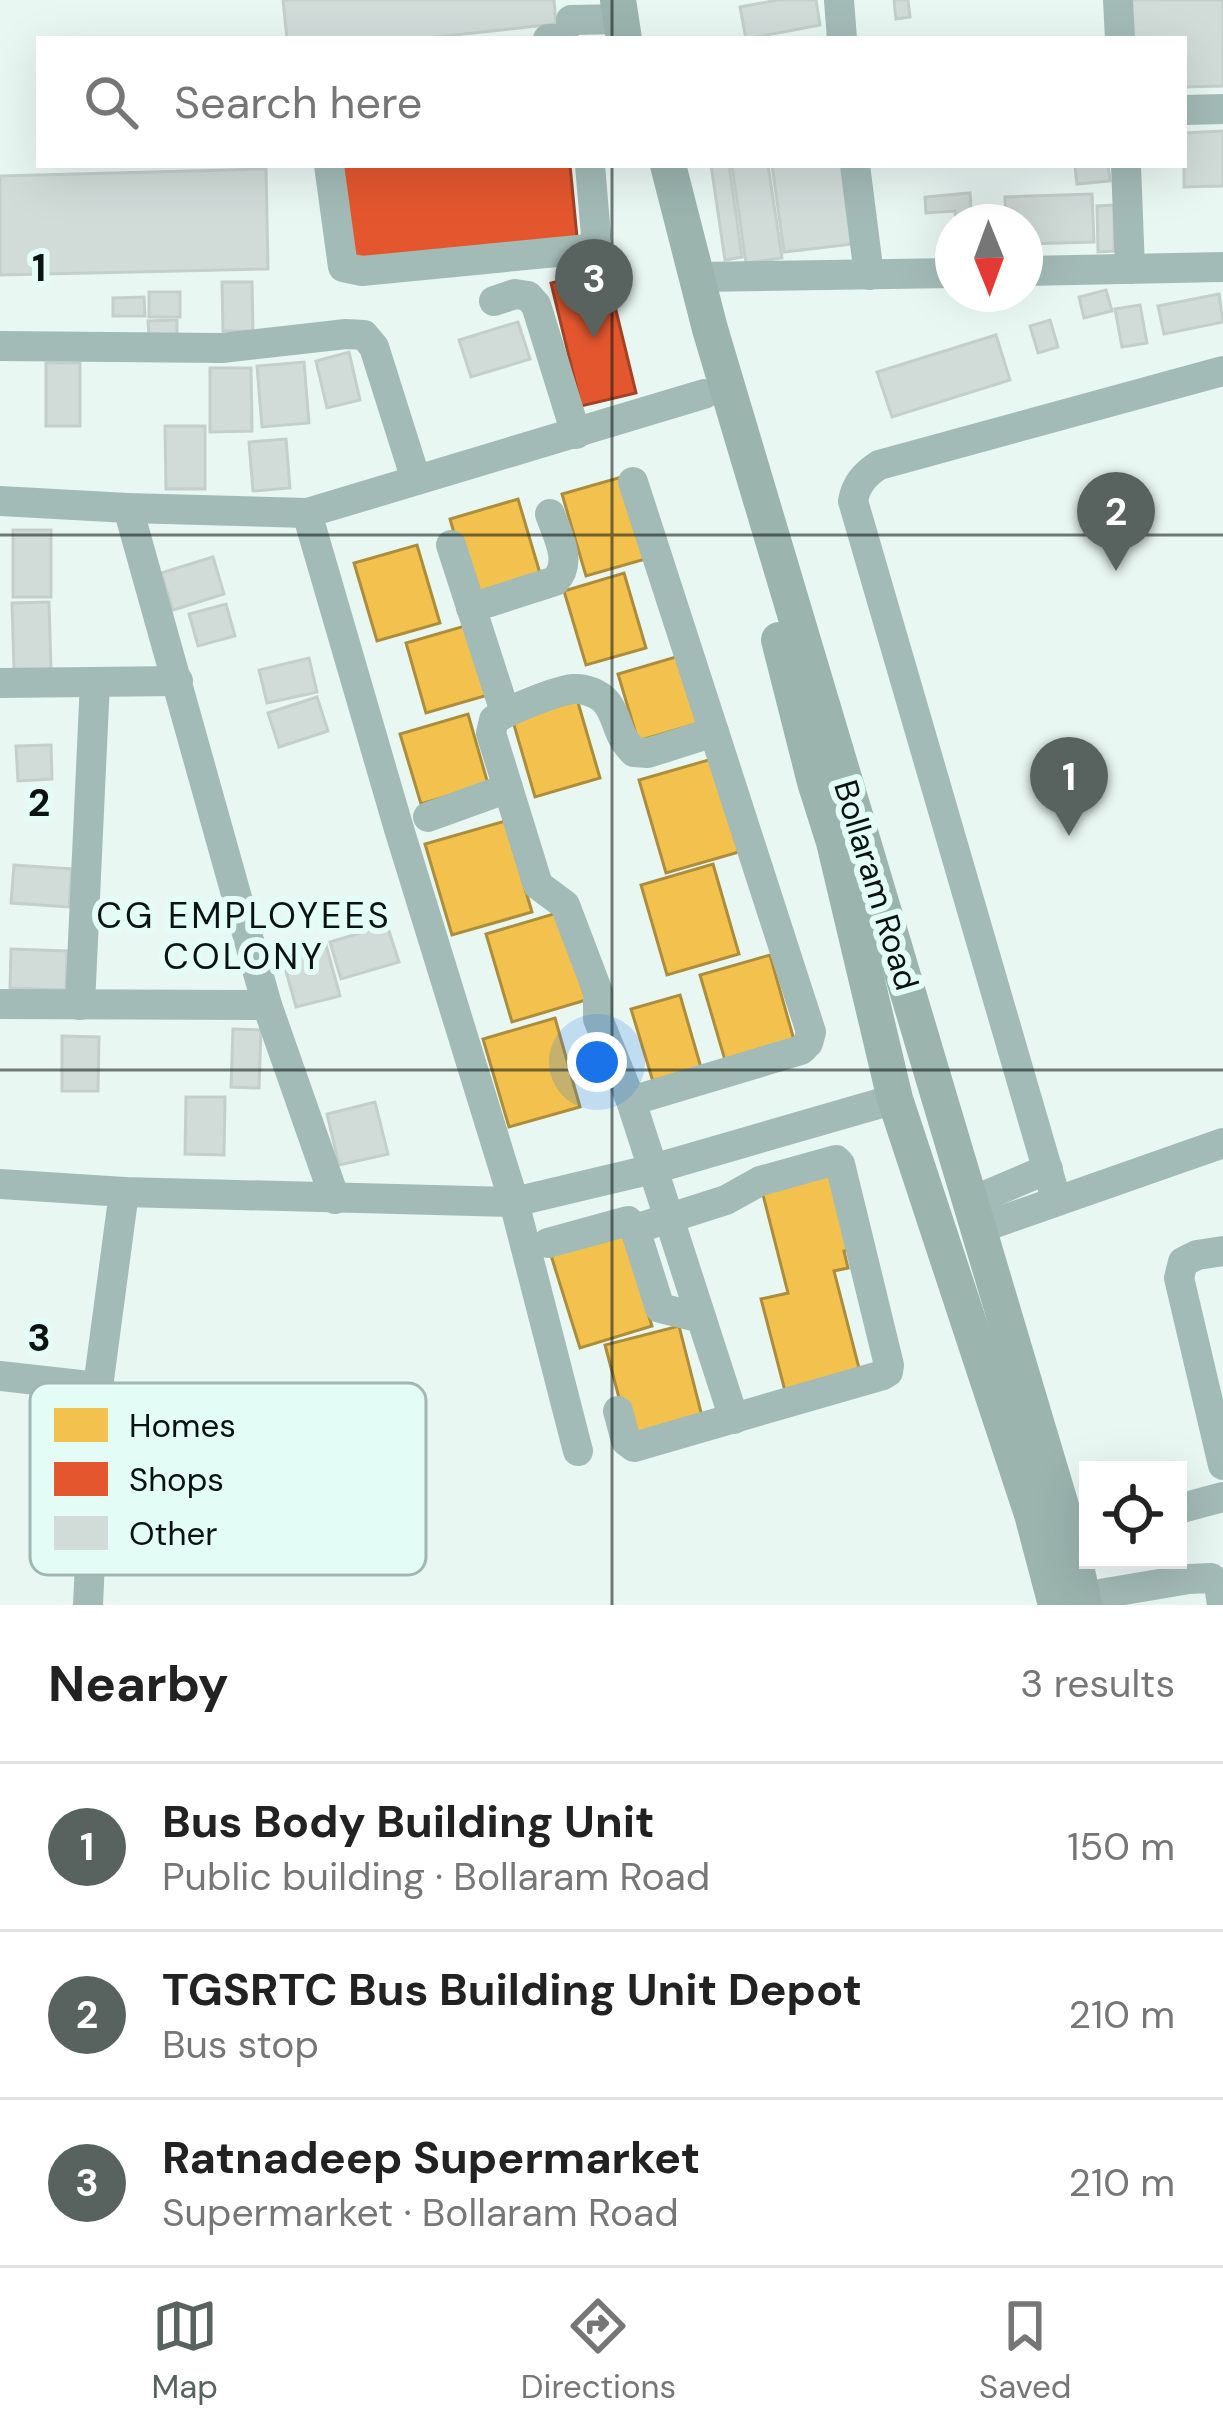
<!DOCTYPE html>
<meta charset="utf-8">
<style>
:root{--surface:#fff;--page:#f6f6f6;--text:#222;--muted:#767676;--line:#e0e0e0;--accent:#58635f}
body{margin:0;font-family:"DM Sans",sans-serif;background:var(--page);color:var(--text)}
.controls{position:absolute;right:36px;bottom:36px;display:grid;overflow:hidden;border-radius:0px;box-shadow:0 12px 48px #0002}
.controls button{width:108px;height:108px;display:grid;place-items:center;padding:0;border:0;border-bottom:3px solid var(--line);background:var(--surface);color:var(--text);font:60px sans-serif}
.compass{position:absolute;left:935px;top:204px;width:108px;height:108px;border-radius:50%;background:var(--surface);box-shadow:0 12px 48px #0002;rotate:179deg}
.you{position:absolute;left:597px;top:1062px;width:42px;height:42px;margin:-30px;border:9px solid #fff;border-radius:50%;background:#1a73e8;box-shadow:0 0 0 18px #1a73e833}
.badge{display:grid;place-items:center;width:78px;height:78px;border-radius:50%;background:var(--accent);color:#fff;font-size:39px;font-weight:700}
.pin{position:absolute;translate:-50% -99px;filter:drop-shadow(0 3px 6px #0008)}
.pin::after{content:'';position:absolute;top:63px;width:42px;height:36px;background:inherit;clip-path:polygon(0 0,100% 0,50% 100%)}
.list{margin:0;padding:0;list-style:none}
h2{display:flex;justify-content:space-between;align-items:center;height:156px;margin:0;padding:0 48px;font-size:51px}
h2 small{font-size:39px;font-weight:400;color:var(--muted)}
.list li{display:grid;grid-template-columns:78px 1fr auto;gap:36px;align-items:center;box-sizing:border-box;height:168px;padding:0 48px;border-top:3px solid var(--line)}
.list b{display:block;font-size:45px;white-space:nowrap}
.list p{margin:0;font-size:39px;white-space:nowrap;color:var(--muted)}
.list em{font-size:39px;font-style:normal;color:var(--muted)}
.icon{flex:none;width:66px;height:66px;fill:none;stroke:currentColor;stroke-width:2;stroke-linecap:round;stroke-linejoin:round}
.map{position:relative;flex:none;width:1223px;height:1605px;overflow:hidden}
.search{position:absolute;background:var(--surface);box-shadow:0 12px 48px #0002;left:36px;right:36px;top:36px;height:132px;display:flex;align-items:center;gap:30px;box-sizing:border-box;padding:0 42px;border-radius:0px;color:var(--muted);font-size:45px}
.sheet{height:660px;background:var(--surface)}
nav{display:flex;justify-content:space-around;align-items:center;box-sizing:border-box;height:168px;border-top:3px solid var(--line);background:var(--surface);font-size:33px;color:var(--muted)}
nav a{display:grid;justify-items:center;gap:6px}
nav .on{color:var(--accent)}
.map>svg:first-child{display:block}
.homes{fill:#f2c14e;stroke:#ac8d3b;stroke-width:3}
.shops{fill:#e4572e;stroke:#a34325;stroke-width:3}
.building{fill:#d1dcd9;stroke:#c4cfcc;stroke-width:3}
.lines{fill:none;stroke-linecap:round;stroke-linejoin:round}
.minor{stroke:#a3bbb6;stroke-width:30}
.major{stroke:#9bb4ae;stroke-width:36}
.grid{fill:none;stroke:#0a1310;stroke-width:3;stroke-opacity:0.55}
.labels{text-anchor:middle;stroke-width:12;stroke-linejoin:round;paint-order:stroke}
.street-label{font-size:33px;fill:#0a1310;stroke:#e3fdf6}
.neighbourhood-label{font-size:36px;letter-spacing:3px;fill:#0a1310;stroke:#e3fdf6}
.key{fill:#e3fdf6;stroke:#a2b7b1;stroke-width:3}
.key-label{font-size:33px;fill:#0a1310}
.grid-label{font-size:39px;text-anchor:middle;font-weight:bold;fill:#0a1310;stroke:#e3fdf6;stroke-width:12;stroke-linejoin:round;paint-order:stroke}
</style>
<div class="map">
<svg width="1223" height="1605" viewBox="0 0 1223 1605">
<rect width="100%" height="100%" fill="#e9f7f3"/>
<g class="homes">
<path d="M625 476 649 558 586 576 562 494Z"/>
<path d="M518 499 542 580 473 600 450 519Z"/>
<path d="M417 545 440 623 377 641 354 563Z"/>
<path d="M624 573 646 648 586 665 564 591Z"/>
<path d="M468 625 488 695 426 713 406 643Z"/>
<path d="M679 656 699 723 638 741 618 674Z"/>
<path d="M577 699 600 778 535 797 512 718Z"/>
<path d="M468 714 488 784 421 804 400 734Z"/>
<path d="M712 759 739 852 666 873 639 780Z"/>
<path d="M505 821 532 912 452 935 425 844Z"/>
<path d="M713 864 739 954 667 975 641 885Z"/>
<path d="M560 912 586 1000 512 1022 486 934Z"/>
<path d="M770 955 796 1047 727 1067 700 975Z"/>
<path d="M680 995 702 1071 654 1085 631 1009Z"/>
<path d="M555 1018 580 1107 509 1127 483 1039Z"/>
<path d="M832 1169 852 1249 844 1251 848 1268 834 1271 860 1372 785 1391 761 1299 788 1293 761 1187Z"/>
<path d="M621 1227 652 1326 580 1348 549 1249Z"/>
<path d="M679 1326 704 1424 631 1443 605 1345Z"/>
</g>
<g class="shops">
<path d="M339 165H570L577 237 349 261Z"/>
<path d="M606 269 636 393 581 406 551 283Z"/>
</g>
<g class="building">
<path d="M283 0H554L556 24 418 39H287Z"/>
<path d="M778 0H816L820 25 746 39 740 7Z"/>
<path d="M894 0H908L910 17 896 19Z"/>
<path d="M1129 0H1223V86L1184 87V39H1130Z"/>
<path d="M1223 131V186L1184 187V133Z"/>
<path d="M711 165H729L742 257 725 260Z"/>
<path d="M732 165H768L782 258 746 263Z"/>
<path d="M772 165H843L853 244 784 252Z"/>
<path d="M1075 165H1108L1110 181 1077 184Z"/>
<path d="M266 169 268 269 0 275V176Z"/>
<path d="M970 193 972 222H956L955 211 926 213 925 197Z"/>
<path d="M1092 194 1094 242 1025 244V222H1006L1005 197Z"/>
<path d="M1114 205V251L1098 252 1097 206Z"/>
<path d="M222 282H252L253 331H223Z"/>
<path d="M1106 290 1112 311 1084 318 1079 297Z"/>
<rect x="149" y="292" width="31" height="25"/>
<path d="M1219 294 1223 322 1164 334 1158 306Z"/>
<path d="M144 297 145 316H113V298Z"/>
<path d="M1140 305 1147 343 1122 347 1115 309Z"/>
<path d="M177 320V336H149L148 321Z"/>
<path d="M1050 320 1058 347 1038 353 1030 326Z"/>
<path d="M518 322 530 359 471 377 459 340Z"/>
<path d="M996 335 1010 380 892 417 877 372Z"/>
<path d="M349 352 360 400 327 408 316 361Z"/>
<path d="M304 362 309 423 262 427 257 366Z"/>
<rect x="46" y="363" width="34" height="63"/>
<path d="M210 368H251L252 431 210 432Z"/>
<path d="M165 426H205V489H166Z"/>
<path d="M286 439 290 488 253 491 249 442Z"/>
<rect x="13" y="530" width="38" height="67"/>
<path d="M213 557 224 594 173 610 161 573Z"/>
<path d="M49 602 51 669 14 670 12 603Z"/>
<path d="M226 604 235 636 198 646 189 614Z"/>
<path d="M309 658 317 692 267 703 259 670Z"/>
<path d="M317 697 328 731 279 747 268 713Z"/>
<path d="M51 745 52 779 18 781 16 746Z"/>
<path d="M14 865 72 869 69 907 11 903Z"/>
<path d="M387 925 399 962 341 979 330 942Z"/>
<path d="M326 945 340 996 296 1007 282 957Z"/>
<path d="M11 949 67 951 66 990 10 988Z"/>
<path d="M233 1029 261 1030 259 1088 231 1087Z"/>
<path d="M62 1036 99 1037 98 1091H62Z"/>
<path d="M186 1097H225L224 1155 185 1154Z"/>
<path d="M375 1102 388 1154 339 1165 327 1114Z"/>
</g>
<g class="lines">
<g class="minor">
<path d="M839 0 842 39"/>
<path d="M1118 0 1120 39"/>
<path d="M571 20 621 19"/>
<path d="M548 39H564"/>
<path d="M1184 110 1223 109"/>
<path d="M329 165 343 267 362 271 588 249 595 244 596 236 590 165"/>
<path d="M855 165 869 275"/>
<path d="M1126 165 1130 269"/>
<path d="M1025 271 1223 267"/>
<path d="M695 277 953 273"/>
<path d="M494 301 515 294 528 296 536 305 576 434"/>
<path d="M0 346 222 348 346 334 364 335 374 347 416 480"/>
<path d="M633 482 714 732"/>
<path d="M0 501 128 508 307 513 704 394"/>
<path d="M128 508 267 1005 335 1199"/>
<path d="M307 513 399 829 514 1202 578 1451"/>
<path d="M451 545 505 712"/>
<path d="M471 608 555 581C573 562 558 537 550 514"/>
<path d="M0 683 178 681"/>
<path d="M508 788 538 885 565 905 598 992V1019L631 1101 734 1419"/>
<path d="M428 817 508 788 491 733 494 720C508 710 556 691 573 689 585 688 600 694 607 703 619 719 616 735 634 752L648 753 714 732 811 1032 808 1043 801 1050 631 1101"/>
<path d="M0 1004 267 1005"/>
<path d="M80 1005 95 682"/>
<path d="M0 1184 124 1192 514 1202 653 1169 895 1099"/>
<path d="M1056 1199 853 501C856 484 865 474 879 465L1223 371"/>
<path d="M970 1202 1048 1169"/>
<path d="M978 1229 1223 1143"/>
<path d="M548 1243 628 1221 635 1229 660 1308 701 1318"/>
<path d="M1223 1251 1197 1255 1183 1262 1179 1278 1223 1465"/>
<path d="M0 1376 98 1387"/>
<path d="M618 1411 626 1441 634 1447 883 1375 888 1372 889 1365 840 1164 836 1160 760 1181 726 1200 635 1229"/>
<path d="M1178 1509 1223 1497"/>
<path d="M1082 1597 1189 1579 1211 1578 1219 1585 1222 1605"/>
<path d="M88 1605 98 1387 124 1192"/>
</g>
<g class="major">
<path d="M618 0 624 39"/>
<path d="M668 165 710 329 1070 1536 1084 1605"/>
<path d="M779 640 815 782 834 842 895 1099 1032 1514 1056 1605"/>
</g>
</g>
<path class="grid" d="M612 0V39M612 165V1605M0 535H1223M0 1070H1223"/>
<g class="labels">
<g class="street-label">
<text transform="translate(877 885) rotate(73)" y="12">Bollaram Road</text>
</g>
<g class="neighbourhood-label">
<text x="244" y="928">CG EMPLOYEES<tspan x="244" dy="41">COLONY</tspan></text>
</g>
</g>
<rect x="30" y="1383" width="396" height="192" rx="18" class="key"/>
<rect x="54" y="1408" width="54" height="34" fill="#f2c14e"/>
<rect x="54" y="1462" width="54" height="34" fill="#e4572e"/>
<rect x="54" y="1516" width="54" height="34" fill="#d1dcd9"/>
<g class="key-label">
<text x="129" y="1437">Homes</text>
<text x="129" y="1491">Shops</text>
<text x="129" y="1545">Other</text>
</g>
<g class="grid-label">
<text x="39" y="281">1</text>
<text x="39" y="816">2</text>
<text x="39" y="1351">3</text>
</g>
</svg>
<div class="controls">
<button><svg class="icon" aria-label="locate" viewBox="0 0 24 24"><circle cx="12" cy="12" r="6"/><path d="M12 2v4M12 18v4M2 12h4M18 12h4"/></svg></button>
</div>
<svg class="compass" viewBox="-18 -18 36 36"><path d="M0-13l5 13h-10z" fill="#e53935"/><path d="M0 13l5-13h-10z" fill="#767676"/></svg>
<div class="you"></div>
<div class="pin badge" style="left:1069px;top:836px">1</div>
<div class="pin badge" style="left:1116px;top:571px">2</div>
<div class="pin badge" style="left:594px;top:338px">3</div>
<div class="search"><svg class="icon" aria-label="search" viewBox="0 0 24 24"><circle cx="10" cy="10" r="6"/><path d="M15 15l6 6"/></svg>Search here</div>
</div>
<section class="sheet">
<h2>Nearby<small>3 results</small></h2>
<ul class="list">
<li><span class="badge">1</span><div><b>Bus Body Building Unit</b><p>Public building · Bollaram Road</p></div><em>150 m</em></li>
<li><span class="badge">2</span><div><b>TGSRTC Bus Building Unit Depot</b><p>Bus stop</p></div><em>210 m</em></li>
<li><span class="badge">3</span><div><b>Ratnadeep Supermarket</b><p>Supermarket · Bollaram Road</p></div><em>210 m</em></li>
</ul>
</section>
<nav>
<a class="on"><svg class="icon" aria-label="map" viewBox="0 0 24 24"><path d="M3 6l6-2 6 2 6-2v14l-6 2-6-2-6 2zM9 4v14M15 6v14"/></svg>Map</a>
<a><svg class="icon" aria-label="directions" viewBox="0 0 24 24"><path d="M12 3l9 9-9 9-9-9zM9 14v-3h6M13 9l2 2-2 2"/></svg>Directions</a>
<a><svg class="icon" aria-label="saved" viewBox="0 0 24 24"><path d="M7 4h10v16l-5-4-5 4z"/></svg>Saved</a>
</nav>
